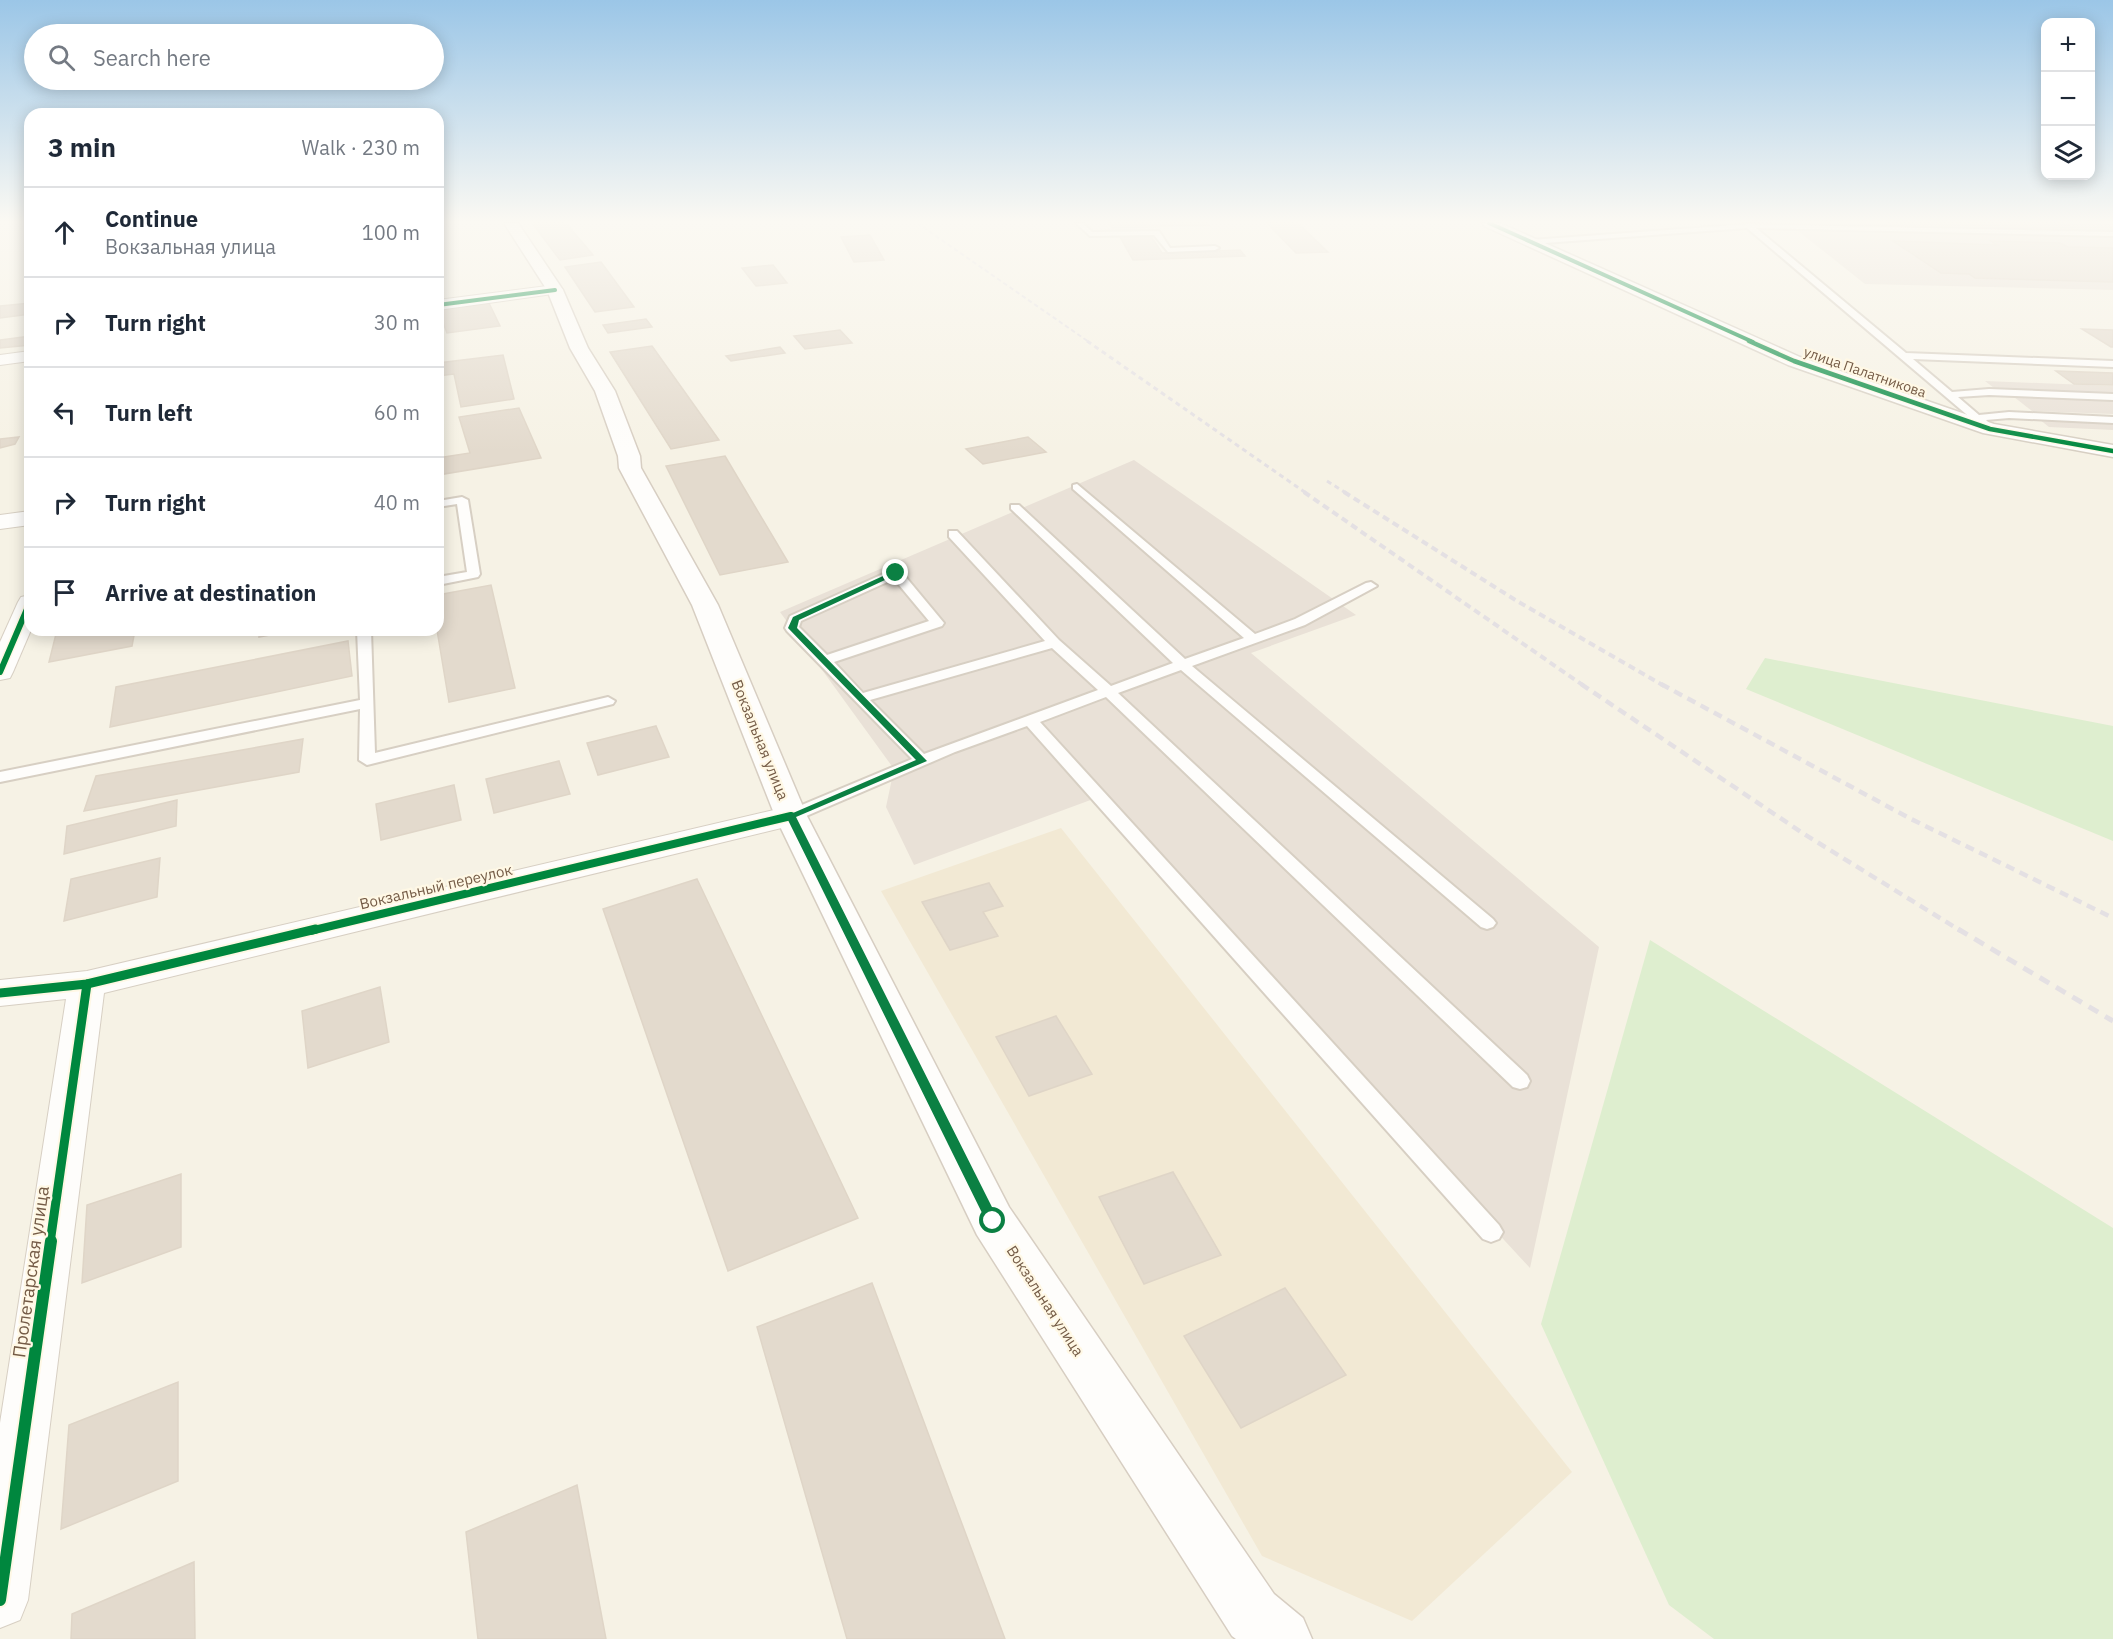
<!DOCTYPE html>
<meta charset="utf-8">
<style>
:root{--surface:#fff;--page:#f2f2f3;--text:#1f2937;--muted:#747a83;--line:#e0e1e3}
body{margin:0;font-family:"IBM Plex Sans",sans-serif;background:var(--page);color:var(--text)}
.controls{position:absolute;right:18px;top:18px;display:grid;overflow:hidden;border-radius:12px;box-shadow:0 3px 15px #0003}
.controls button{width:54px;height:54px;display:grid;place-items:center;padding:0;border:0;border-bottom:2px solid var(--line);background:var(--surface);color:var(--text);font:30px sans-serif}
.stop{position:absolute;width:18px;height:18px;margin:-14px;border:4px solid #0b8043;border-radius:50%;background:#fff}
.stop.end{background:#0b8043;border-color:#fff;box-shadow:0 2px 6px #0008}
.list{margin:0;padding:0;list-style:none}
h2{display:flex;justify-content:space-between;align-items:center;height:78px;margin:0;padding:0 24px;font-size:26px}
h2 small{font-size:20px;font-weight:400;color:var(--muted)}
.list li{display:grid;grid-template-columns:39px 1fr auto;gap:18px;align-items:center;box-sizing:border-box;height:90px;padding:0 24px;border-top:2px solid var(--line)}
.list b{display:block;font-size:22px;white-space:nowrap}
.list p{margin:0;font-size:20px;white-space:nowrap;color:var(--muted)}
.list em{font-size:20px;font-style:normal;color:var(--muted)}
.icon{flex:none;width:33px;height:33px;fill:none;stroke:currentColor;stroke-width:2;stroke-linecap:round;stroke-linejoin:round}
.map{position:relative;flex:none;width:2113px;height:1639px;overflow:hidden}
.search{position:absolute;background:var(--surface);box-shadow:0 3px 15px #0003;left:24px;top:24px;width:420px;height:66px;display:flex;align-items:center;gap:15px;box-sizing:border-box;padding:0 21px;border-radius:33px;color:var(--muted);font-size:22px}
.panel{position:absolute;background:var(--surface);box-shadow:0 3px 15px #0003;left:24px;top:108px;width:420px;height:528px;border-radius:18px}
.map>svg:first-child{display:block}
.residential{fill:#f2e9d4}
.industrial{fill:#e9e1d7}
.green{fill:#deeecf}
.building{fill:#e3dacd;stroke:#dfd5c7;stroke-width:1.5}
.lines{fill:none;stroke-linecap:round;stroke-linejoin:round}
.service-casing{stroke:#d7cfc3;stroke-width:4}
.minor-casing{stroke:#d7cfc3;stroke-width:2}
.tertiary-casing{stroke:#d7cfc3;stroke-width:3}
.secondary-casing{stroke:#d7cec2;stroke-width:3}
.service{fill:#fefdfb;fill-rule:evenodd}
.minor{fill:#fefdfb;fill-rule:evenodd}
.tertiary{fill:#fefdfb;fill-rule:evenodd}
.secondary{fill:#fefdfb;fill-rule:evenodd}
.rail-far4{stroke:#e4e0e3;stroke-width:2;stroke-dasharray:4.5 3;stroke-linecap:butt}
.rail-far3{stroke:#e4e0e3;stroke-width:3;stroke-dasharray:5 4;stroke-linecap:butt}
.rail-far2{stroke:#e4e0e3;stroke-width:4;stroke-dasharray:7 4.5;stroke-linecap:butt}
.rail-far1{stroke:#e4e0e3;stroke-width:4.5;stroke-dasharray:9 6;stroke-linecap:butt}
.rail{stroke:#e4e0e3;stroke-width:5;stroke-dasharray:11 8;stroke-linecap:butt}
.cycleway-far5-casing{stroke:#fff8e5;stroke-width:5}
.cycleway-far4-casing{stroke:#fff8e5;stroke-width:7}
.cycleway-far3-casing{stroke:#fff8e5;stroke-width:9}
.cycleway-far2-casing{stroke:#fff8e5;stroke-width:11}
.cycleway-far1-casing{stroke:#fff8e5;stroke-width:13}
.cycleway-casing{stroke:#fff8e5;stroke-width:16}
.cycleway-far5{stroke:#00873e;stroke-width:4}
.cycleway-far4{stroke:#00873e;stroke-width:4.5}
.cycleway-far3{stroke:#00873e;stroke-width:6}
.cycleway-far2{stroke:#00873e;stroke-width:8}
.cycleway-far1{stroke:#00873e;stroke-width:9}
.cycleway{stroke:#00873e;stroke-width:12}
.route{fill:#0b8043}
.labels{text-anchor:middle;stroke-width:4.5;stroke-linejoin:round;paint-order:stroke}
.far-street-label{font-size:14px;fill:#745b46;stroke:#fff8e5}
.street-label{font-size:15px;fill:#745b46;stroke:#fff8e5}
.near-street-label{font-size:18px;fill:#745b46;stroke:#fff8e5}
</style>
<div class="map">
<svg width="2113" height="1639" viewBox="0 0 2113 1639">
<rect width="100%" height="100%" fill="#f6f2e5"/>
<path class="residential" d="M1061 828 1572 1472 1412 1621 1262 1556 881 891Z"/>
<g class="industrial">
<path d="M1788 223H2113V290L1865 284Z"/>
<path d="M1985 381 2113 386V393L1994 388Z"/>
<path d="M2014 397 2113 401V414L2032 411Z"/>
<path d="M2039 419 2113 422V430L2049 427Z"/>
<path d="M1134 460 1356 615 1251 653 1599 947 1530 1268 1096 798 914 865 886 807 894 769 780 612Z"/>
</g>
<g class="green">
<path d="M1765 658 2113 726V841L1746 689Z"/>
<path d="M1650 940 2113 1228V1639H1714L1669 1605 1541 1324Z"/>
</g>
<g class="building">
<path d="M532 223H566L593 255 560 260Z"/>
<path d="M1109 223H1207L1209 225 1112 228Z"/>
<path d="M1267 223H1298L1328 252 1296 253Z"/>
<path d="M1885 223H2062L2073 228Z"/>
<path d="M870 235 884 260 854 262 841 237Z"/>
<path d="M1151 236 1162 253 1240 250 1245 256 1133 260 1120 237Z"/>
<path d="M1893 241 1997 245 1991 241 2060 243 2068 247 2113 248V282L1975 278 1969 274 1941 273Z"/>
<path d="M601 262 634 307 595 312 565 267Z"/>
<path d="M773 265 787 283 756 286 742 268Z"/>
<path d="M30 303V314L0 318V306Z"/>
<path d="M489 303 500 326 447 333 438 309Z"/>
<path d="M646 319 652 327 608 333 603 325Z"/>
<path d="M2082 329 2113 330V347H2111Z"/>
<path d="M840 330 852 343 805 349 794 336Z"/>
<path d="M30 336V345L0 348V340Z"/>
<path d="M652 346 719 440 671 449 610 352Z"/>
<path d="M780 347 785 353 731 361 726 356Z"/>
<path d="M503 355 514 399 461 407 454 374 438 376V363Z"/>
<path d="M2056 371 2113 373V385L2074 384Z"/>
<path d="M519 408 541 458 438 475V458L470 453 459 417Z"/>
<path d="M19 437 15 444 0 448V439Z"/>
<path d="M1028 437 1046 452 983 464 966 449Z"/>
<path d="M725 456 788 562 720 575 666 466Z"/>
<path d="M491 585 515 688 449 702 437 630 438 595Z"/>
<path d="M57 630H135L132 646 49 662Z"/>
<path d="M259 630H296L259 637Z"/>
<path d="M348 641 352 676 110 727 116 687Z"/>
<path d="M656 726 669 757 598 775 587 743Z"/>
<path d="M303 739 299 772 84 811 96 776Z"/>
<path d="M559 761 570 794 494 813 486 779Z"/>
<path d="M454 785 461 820 381 840 376 804Z"/>
<path d="M177 800 176 826 64 854 67 826Z"/>
<path d="M160 858 157 897 64 921 71 879Z"/>
<path d="M697 879 858 1218 728 1271 603 909Z"/>
<path d="M989 883 1003 906 983 912 998 936 950 950 922 902Z"/>
<path d="M380 987 389 1042 308 1068 302 1011Z"/>
<path d="M1056 1016 1092 1074 1029 1096 996 1037Z"/>
<path d="M1173 1172 1221 1255 1144 1284 1099 1197Z"/>
<path d="M181 1174V1247L82 1283 87 1205Z"/>
<path d="M872 1283 1005 1639H847L757 1327Z"/>
<path d="M1285 1288 1346 1375 1241 1428 1184 1336Z"/>
<path d="M178 1382V1481L61 1529 69 1425Z"/>
<path d="M577 1485 606 1639H478L466 1532Z"/>
<path d="M194 1562 195 1639H71L72 1614Z"/>
</g>
<g class="lines">
<defs>
<g id="service">
<path d="M1076 223H1083L1092 232 1159 231 1170 248 1215 246 1219 248 1215 250 1168 252 1154 235 1090 236Z"/>
<path d="M1749 224 2113 232V236L1756 228 1906 353 2113 361V367L1913 359 1952 392 1989 389 2113 394V400L1989 395 1958 397 1979 415 2009 412 2113 417V423L2009 418 1986 420 1995 429 1986 431 1747 228 1531 244 1527 242 1531 240Z"/>
<path d="M1077 484 1255 634 1295 619 1366 583 1371 582 1377 586 1305 625 1192 666 1493 919 1496 923 1493 927 1487 929 1481 927 1181 670 1118 693 1527 1075 1530 1081 1527 1087 1520 1089 1513 1087 1106 697 1040 722 1499 1225 1503 1232 1499 1239 1491 1242 1483 1239 1027 726 955 752 797 820 791 821 783 816 785 812 912 759 787 631 785 628 790 616 892 570H900L944 623 942 626 834 662 863 693 1045 641 949 537V531H957L1059 640 1111 686 1173 663 1011 509V505H1019L1185 659 1244 638 1073 489V485ZM894 579 929 621 827 655 799 627 801 621ZM1052 648 1098 690 924 754 870 700Z"/>
<path d="M462 497 468 500 480 574 478 577 438 585V577L467 572 457 504 438 507V501Z"/>
<path d="M357 630H371L375 753 608 697 615 701 613 704 367 765 359 760 360 709 0 782V772L360 700Z"/>
</g>
<g id="minor">
<path d="M555 285 560 287 563 290 560 293 438 310V300Z"/>
<path d="M30 351V361L0 365V355Z"/>
<path d="M30 511V525L0 529V515Z"/>
<path d="M30 595 31 630 13 672 10 678 0 680V642L18 602 21 597Z"/>
<path d="M791 806 802 809 807 816 802 823 104 993 28 1600 20 1620 0 1628V1423L66 999 0 1006V980L87 971Z"/>
</g>
<path id="tertiary" d="M1482 223H1500L1800 357 1994 424 2113 445V457L1983 433 1788 365 1484 226Z"/>
<path id="secondary" d="M504 223H518L563 290 588 348 615 391 640 456 641 468 718 605 807 816 1009 1207 1274 1594 1303 1618 1312 1639H1236L1232 1636 977 1235 775 816 692 605 619 468 618 456 595 391 570 348 547 290Z"/>
</defs>
<use href="#service" class="service-casing"/>
<use href="#minor" class="minor-casing"/>
<use href="#tertiary" class="tertiary-casing"/>
<use href="#secondary" class="secondary-casing"/>
<use href="#service" class="service"/>
<use href="#minor" class="minor"/>
<use href="#tertiary" class="tertiary"/>
<use href="#secondary" class="secondary"/>
<path class="rail-far4" d="M917 223 1089 342"/>
<g class="rail-far3">
<path d="M1087 341 1306 493"/>
<path d="M1327 481 1346 493"/>
</g>
<g class="rail-far2">
<path d="M1304 492 1584 686"/>
<path d="M1344 492 1517 601 1664 686"/>
</g>
<g class="rail-far1">
<path d="M1581 684 1804 834 1961 931"/>
<path d="M1661 684 1911 819 2113 918"/>
</g>
<path class="rail" d="M1958 929 2113 1021"/>
<defs>
<g id="cycleway-far5">
<path d="M1489 223 1753 342"/>
<path d="M438 305 555 290"/>
</g>
<path id="cycleway-far4" d="M1749 341 1794 361 1990 429 2113 451"/>
<path id="cycleway-far3" d="M0 672 30 602"/>
<path id="cycleway-far2" d="M310 931 791 816"/>
<g id="cycleway-far1">
<path d="M0 993 87 984 316 929"/>
<path d="M50 1243 87 984"/>
</g>
<path id="cycleway" d="M0 1600 51 1241"/>
</defs>
<use href="#cycleway-far5" class="cycleway-far5-casing"/>
<use href="#cycleway-far4" class="cycleway-far4-casing"/>
<use href="#cycleway-far3" class="cycleway-far3-casing"/>
<use href="#cycleway-far2" class="cycleway-far2-casing"/>
<use href="#cycleway-far1" class="cycleway-far1-casing"/>
<use href="#cycleway" class="cycleway-casing"/>
<use href="#cycleway-far5" class="cycleway-far5"/>
<use href="#cycleway-far4" class="cycleway-far4"/>
<use href="#cycleway-far3" class="cycleway-far3"/>
<use href="#cycleway-far2" class="cycleway-far2"/>
<use href="#cycleway-far1" class="cycleway-far1"/>
<use href="#cycleway" class="cycleway"/>
</g>
<linearGradient id="sky" x2="0" y2="1"><stop stop-color="#9bc6e7"/><stop offset="0.49" stop-color="#fbf9f3"/><stop offset="1" stop-color="#fbf9f3" stop-opacity="0"/></linearGradient>
<rect width="2113" height="452" fill="url(#sky)"/>
<path class="route" d="M894 571 900 573 799 620 797 628 927 761 796 817 999 1221 997 1225H988L786 816 916 760 788 628 793 617Z"/>
<g class="labels">
<g class="far-street-label">
<text transform="translate(1865 372) rotate(19)" y="5">улица Палатникова</text>
</g>
<g class="street-label">
<text transform="translate(760 740) rotate(68)" y="5">Вокзальная улица</text>
<text transform="translate(436 887) rotate(-13)" y="5">Вокзальный переулок</text>
<text transform="translate(1045 1301) rotate(57)" y="5">Вокзальная улица</text>
</g>
<g class="near-street-label">
<text transform="translate(31 1272) rotate(-82)" y="6">Пролетарская улица</text>
</g>
</g>
</svg>
<div class="controls">
<button>+</button>
<button>−</button>
<button><svg class="icon" aria-label="layers" viewBox="0 0 24 24"><path d="M12 4l9 5-9 5-9-5zM3 14l9 5 9-5"/></svg></button>
</div>
<div class="stop" style="left:993px;top:1221px"></div>
<div class="stop end" style="left:896px;top:573px"></div>
<div class="search"><svg class="icon" aria-label="search" viewBox="0 0 24 24"><circle cx="10" cy="10" r="6"/><path d="M15 15l6 6"/></svg>Search here</div>
<section class="panel">
<h2>3 min<small>Walk · 230 m</small></h2>
<ul class="list">
<li><svg class="icon" aria-label="ahead" viewBox="0 0 24 24"><path d="M12 20V5M6 11l6-6 6 6"/></svg><div><b>Continue</b><p>Вокзальная улица</p></div><em>100 m</em></li>
<li><svg class="icon" aria-label="right" viewBox="0 0 24 24"><path d="M7 20v-9h11M14 6l5 5-5 5"/></svg><div><b>Turn right</b></div><em>30 m</em></li>
<li><svg class="icon" aria-label="left" viewBox="0 0 24 24"><path d="M17 20v-9H6M10 6l-5 5 5 5"/></svg><div><b>Turn left</b></div><em>60 m</em></li>
<li><svg class="icon" aria-label="right" viewBox="0 0 24 24"><path d="M7 20v-9h11M14 6l5 5-5 5"/></svg><div><b>Turn right</b></div><em>40 m</em></li>
<li><svg class="icon" aria-label="arrive" viewBox="0 0 24 24"><path d="M6 21V4h12l-3 4 3 4H6"/></svg><div><b>Arrive at destination</b></div></li>
</ul>
</section>
</div>
